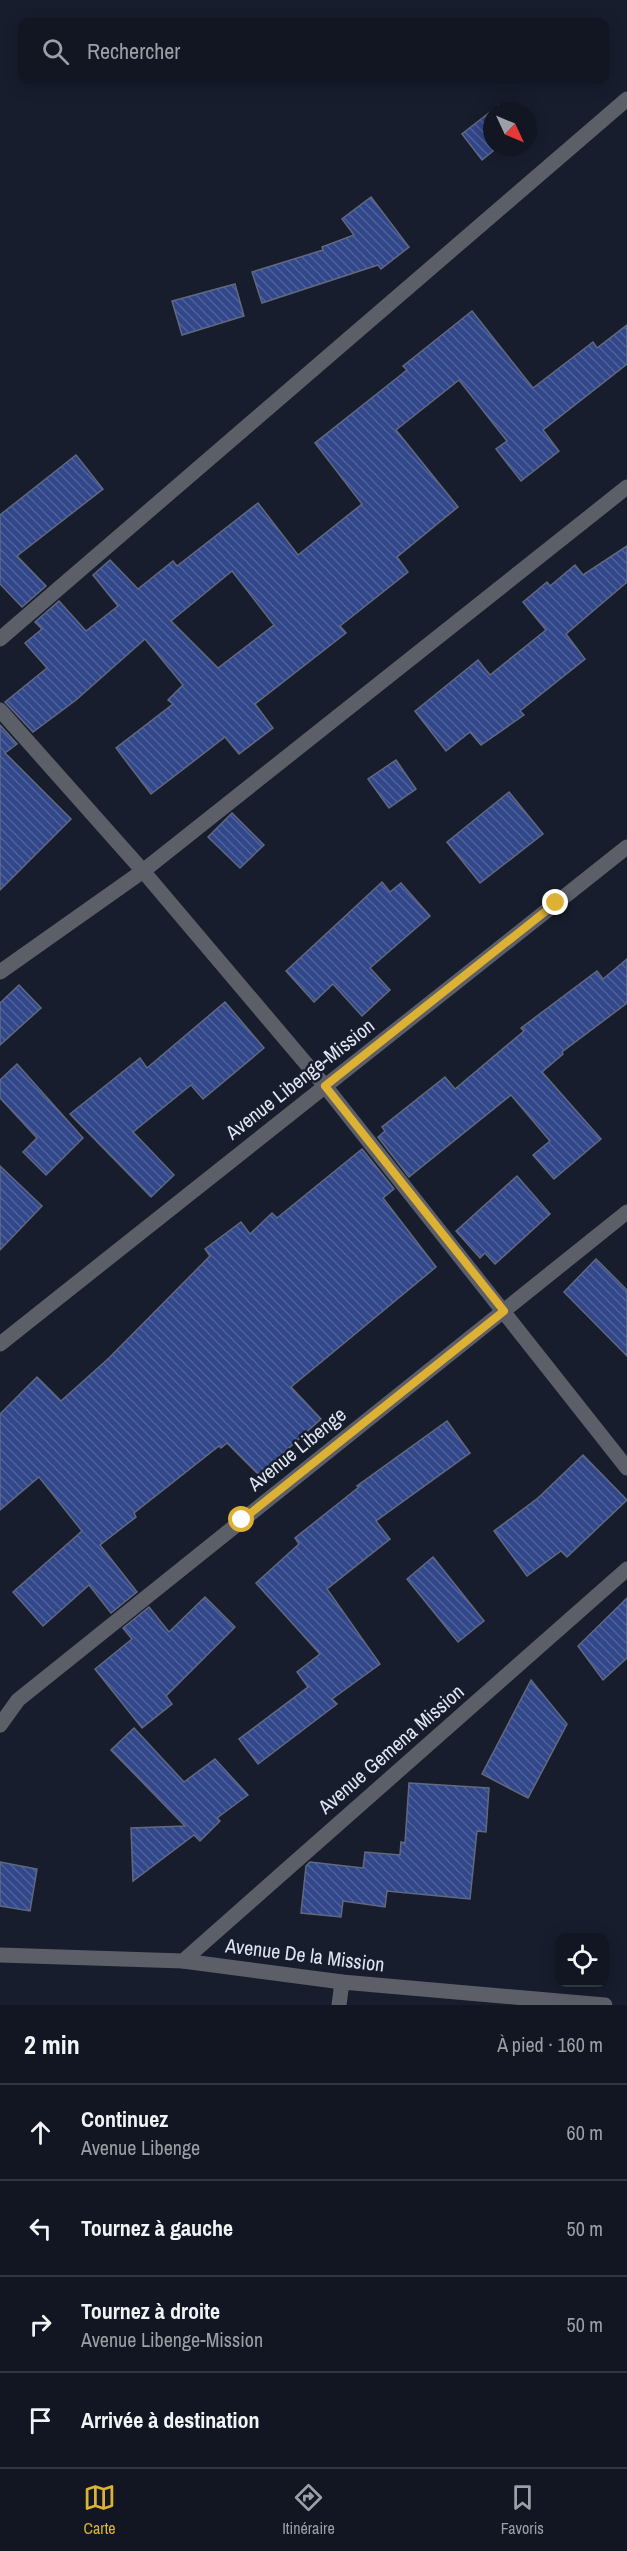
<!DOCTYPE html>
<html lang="fr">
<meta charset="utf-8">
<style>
:root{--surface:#111622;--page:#1a1f2a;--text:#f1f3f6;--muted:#9c9fa5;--line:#303540;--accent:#ddb133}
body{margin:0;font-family:"Archivo Narrow",sans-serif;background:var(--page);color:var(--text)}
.controls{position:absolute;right:18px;bottom:18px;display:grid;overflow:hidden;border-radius:12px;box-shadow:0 3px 15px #0003}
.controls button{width:54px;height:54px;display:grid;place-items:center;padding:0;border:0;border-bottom:2px solid var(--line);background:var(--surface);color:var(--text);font:30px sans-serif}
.compass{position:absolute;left:483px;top:102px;width:54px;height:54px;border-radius:50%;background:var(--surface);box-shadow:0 3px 15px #0003;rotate:134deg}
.stop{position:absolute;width:18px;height:18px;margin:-14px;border:4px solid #ddb133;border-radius:50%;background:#fff}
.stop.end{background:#ddb133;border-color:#fff;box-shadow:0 2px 6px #0008}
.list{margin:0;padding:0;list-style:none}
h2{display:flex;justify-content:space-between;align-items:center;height:78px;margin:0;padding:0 24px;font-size:26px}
h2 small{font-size:20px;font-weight:400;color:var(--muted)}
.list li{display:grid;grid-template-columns:39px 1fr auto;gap:18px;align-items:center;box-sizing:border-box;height:96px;padding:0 24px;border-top:2px solid var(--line)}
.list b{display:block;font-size:22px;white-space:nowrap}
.list p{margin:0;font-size:20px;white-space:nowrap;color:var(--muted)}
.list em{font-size:20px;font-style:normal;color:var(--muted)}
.icon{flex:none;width:33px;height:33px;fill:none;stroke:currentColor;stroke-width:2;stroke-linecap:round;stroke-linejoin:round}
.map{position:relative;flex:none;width:627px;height:2005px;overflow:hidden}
.search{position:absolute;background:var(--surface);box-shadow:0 3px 15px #0003;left:18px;right:18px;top:18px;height:66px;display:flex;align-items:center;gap:15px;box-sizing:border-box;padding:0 21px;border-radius:12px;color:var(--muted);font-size:22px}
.sheet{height:462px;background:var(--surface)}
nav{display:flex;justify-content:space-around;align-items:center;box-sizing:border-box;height:84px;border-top:2px solid var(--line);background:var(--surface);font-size:16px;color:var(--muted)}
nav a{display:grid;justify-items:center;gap:3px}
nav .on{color:var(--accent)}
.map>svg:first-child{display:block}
.building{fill:url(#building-back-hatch);stroke:#61697e;stroke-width:1.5;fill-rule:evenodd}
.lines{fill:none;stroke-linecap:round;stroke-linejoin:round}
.street{stroke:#5c5f68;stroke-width:15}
.route{stroke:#ddb133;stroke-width:8}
.labels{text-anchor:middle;stroke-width:5;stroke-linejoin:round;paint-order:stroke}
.street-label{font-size:20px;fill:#e0e5f1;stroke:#171d2d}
</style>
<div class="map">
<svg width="627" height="2005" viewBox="0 0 627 2005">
<defs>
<pattern id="building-back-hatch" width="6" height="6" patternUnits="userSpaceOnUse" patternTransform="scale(1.5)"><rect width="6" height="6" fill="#32478a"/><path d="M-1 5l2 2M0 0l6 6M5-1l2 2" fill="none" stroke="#4f619b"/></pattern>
</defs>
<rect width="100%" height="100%" fill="#171d2d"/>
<g class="building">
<path d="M499 105 504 111H492V147H498L482 160 462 134Z"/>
<path d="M371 197 409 247 381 269 378 265 262 303 252 272 323 250 322 247 354 235 342 219Z"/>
<path d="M235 284 244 316 182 335 172 301Z"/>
<path d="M472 311 533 388 593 342 597 348 627 325V364L543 430 559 451 521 481 496 449 507 441 459 380 396 430 458 507 397 557 408 572 340 626 346 633 255 704 273 728 239 754 225 737 151 794 116 748 173 704 168 700 183 685 145 639 76 700 33 732 5 702 47 668 25 643 42 629 35 622 59 601 86 631 118 606 93 575 110 560 138 589 173 561 177 566 258 503 298 555 362 504 315 443 407 370 403 366ZM232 571 274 625 218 668 171 621Z"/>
<path d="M76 455 103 489 17 556 46 586 22 607 0 584V515Z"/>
<path d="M627 546V582L566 634 585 659 520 711 524 715 481 745 470 732 446 751 415 711 478 660 490 675 546 630 523 602 547 582 550 586 575 565 583 575Z"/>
<path d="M0 725 17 744 5 753 71 819 0 890Z"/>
<path d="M396 760 416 789 389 808 368 779Z"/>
<path d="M509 792 543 834 480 883 447 842Z"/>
<path d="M232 813 264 845 240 868 208 837Z"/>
<path d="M382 882 390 892 401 883 430 916 370 968 390 990 362 1016 333 984 314 1002 286 971Z"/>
<path d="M627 959V1003L562 1052 563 1054 542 1072 601 1139 554 1179 533 1155 550 1141 511 1095 409 1177 378 1137 385 1131 382 1127 445 1077 455 1089 524 1031 521 1028 597 971 603 979Z"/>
<path d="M19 985 41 1008 0 1045V1003Z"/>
<path d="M225 1002 264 1048 203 1099 191 1085 133 1132 174 1175 151 1197 70 1114 140 1058 147 1068Z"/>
<path d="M17 1064 83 1138 46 1175 23 1152 37 1138 0 1098V1080Z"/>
<path d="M362 1149 394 1189 383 1198 436 1267 291 1387 321 1419 259 1475 227 1443 221 1448 219 1446 134 1513 136 1517 100 1545 137 1592 111 1613 89 1585 43 1626 13 1592 82 1531 39 1477 0 1510V1414L37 1377 61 1401 109 1358 210 1256 205 1249 241 1222 250 1234 272 1213 277 1218Z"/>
<path d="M0 1166 42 1206 0 1250Z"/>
<path d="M517 1176 550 1214 495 1264 485 1253 480 1258 456 1231Z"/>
<path d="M596 1259 627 1290V1356L564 1292Z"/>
<path d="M447 1421 470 1453 376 1521 390 1539 327 1589 380 1664 332 1699 337 1704 258 1764 239 1739 308 1687 297 1672 320 1654 256 1583 299 1544 295 1538 359 1487 357 1486Z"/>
<path d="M583 1455 627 1500 567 1557 561 1551 527 1576 494 1531 538 1498Z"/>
<path d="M433 1557 484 1621 458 1642 407 1579Z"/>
<path d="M205 1597 235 1627 166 1696 172 1704 142 1728 95 1669 132 1639 123 1628 149 1607 169 1632Z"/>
<path d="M627 1598V1658L603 1680 578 1646Z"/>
<path d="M531 1680 567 1724 528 1798 482 1774Z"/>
<path d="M134 1728 184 1782 215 1759 248 1795 217 1818 220 1821 200 1841 194 1835 133 1881 131 1828 185 1826 111 1750Z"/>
<path d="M409 1783 489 1788 486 1832 477 1831 470 1899 387 1891 385 1907 343 1901 341 1917 301 1913 306 1866 310 1862 363 1868 365 1852 400 1855 401 1842 405 1843Z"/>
<path d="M0 1862 37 1869 30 1911 0 1906Z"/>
</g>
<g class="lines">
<g class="street">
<path d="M0 639 627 99"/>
<path d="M0 710 143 871 325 1086 627 1468"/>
<path d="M0 972 143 871 627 487"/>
<path d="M0 1344 627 847"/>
<path d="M0 1725 18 1700 627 1212"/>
<path d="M0 1955 183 1961 342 1982 605 2005"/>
<path d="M183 1961 627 1569"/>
<path d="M339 2005 342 1982"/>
</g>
</g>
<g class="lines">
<path class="route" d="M242 1520 504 1311 325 1086 556 903"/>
</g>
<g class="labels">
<g class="street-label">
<text transform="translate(300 1079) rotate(-38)" y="7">Avenue Libenge-Mission</text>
<text transform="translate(297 1449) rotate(-39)" y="7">Avenue Libenge</text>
<text transform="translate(391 1749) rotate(-41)" y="7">Avenue Gemena Mission</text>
<text transform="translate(305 1955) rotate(7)" y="7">Avenue De la Mission</text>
</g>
</g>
</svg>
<div class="controls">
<button><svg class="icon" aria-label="locate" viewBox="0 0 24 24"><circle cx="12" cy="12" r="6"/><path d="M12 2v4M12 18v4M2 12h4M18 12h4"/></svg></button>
</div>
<svg class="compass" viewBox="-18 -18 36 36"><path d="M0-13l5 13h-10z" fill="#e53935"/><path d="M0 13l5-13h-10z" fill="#9c9fa5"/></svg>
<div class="stop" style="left:242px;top:1520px"></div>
<div class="stop end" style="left:556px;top:903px"></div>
<div class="search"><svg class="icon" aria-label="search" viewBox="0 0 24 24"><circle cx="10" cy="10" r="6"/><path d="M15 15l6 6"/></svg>Rechercher</div>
</div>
<section class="sheet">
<h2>2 min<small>À pied · 160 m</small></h2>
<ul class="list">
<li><svg class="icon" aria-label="ahead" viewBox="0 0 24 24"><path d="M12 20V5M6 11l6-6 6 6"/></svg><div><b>Continuez</b><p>Avenue Libenge</p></div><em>60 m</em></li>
<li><svg class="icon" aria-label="left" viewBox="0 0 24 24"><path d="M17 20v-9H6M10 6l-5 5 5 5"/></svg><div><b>Tournez à gauche</b></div><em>50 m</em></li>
<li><svg class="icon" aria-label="right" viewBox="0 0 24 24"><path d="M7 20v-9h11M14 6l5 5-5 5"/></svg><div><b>Tournez à droite</b><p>Avenue Libenge-Mission</p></div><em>50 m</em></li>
<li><svg class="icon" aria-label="arrive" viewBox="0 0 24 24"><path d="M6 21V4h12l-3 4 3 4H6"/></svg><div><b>Arrivée à destination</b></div></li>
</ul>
</section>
<nav>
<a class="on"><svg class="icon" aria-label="map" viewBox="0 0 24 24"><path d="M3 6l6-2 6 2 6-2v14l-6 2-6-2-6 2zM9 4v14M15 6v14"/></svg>Carte</a>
<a><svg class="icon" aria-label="directions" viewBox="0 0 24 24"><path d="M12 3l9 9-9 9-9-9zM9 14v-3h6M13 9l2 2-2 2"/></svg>Itinéraire</a>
<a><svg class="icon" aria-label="saved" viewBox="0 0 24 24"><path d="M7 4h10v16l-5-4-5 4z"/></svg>Favoris</a>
</nav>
